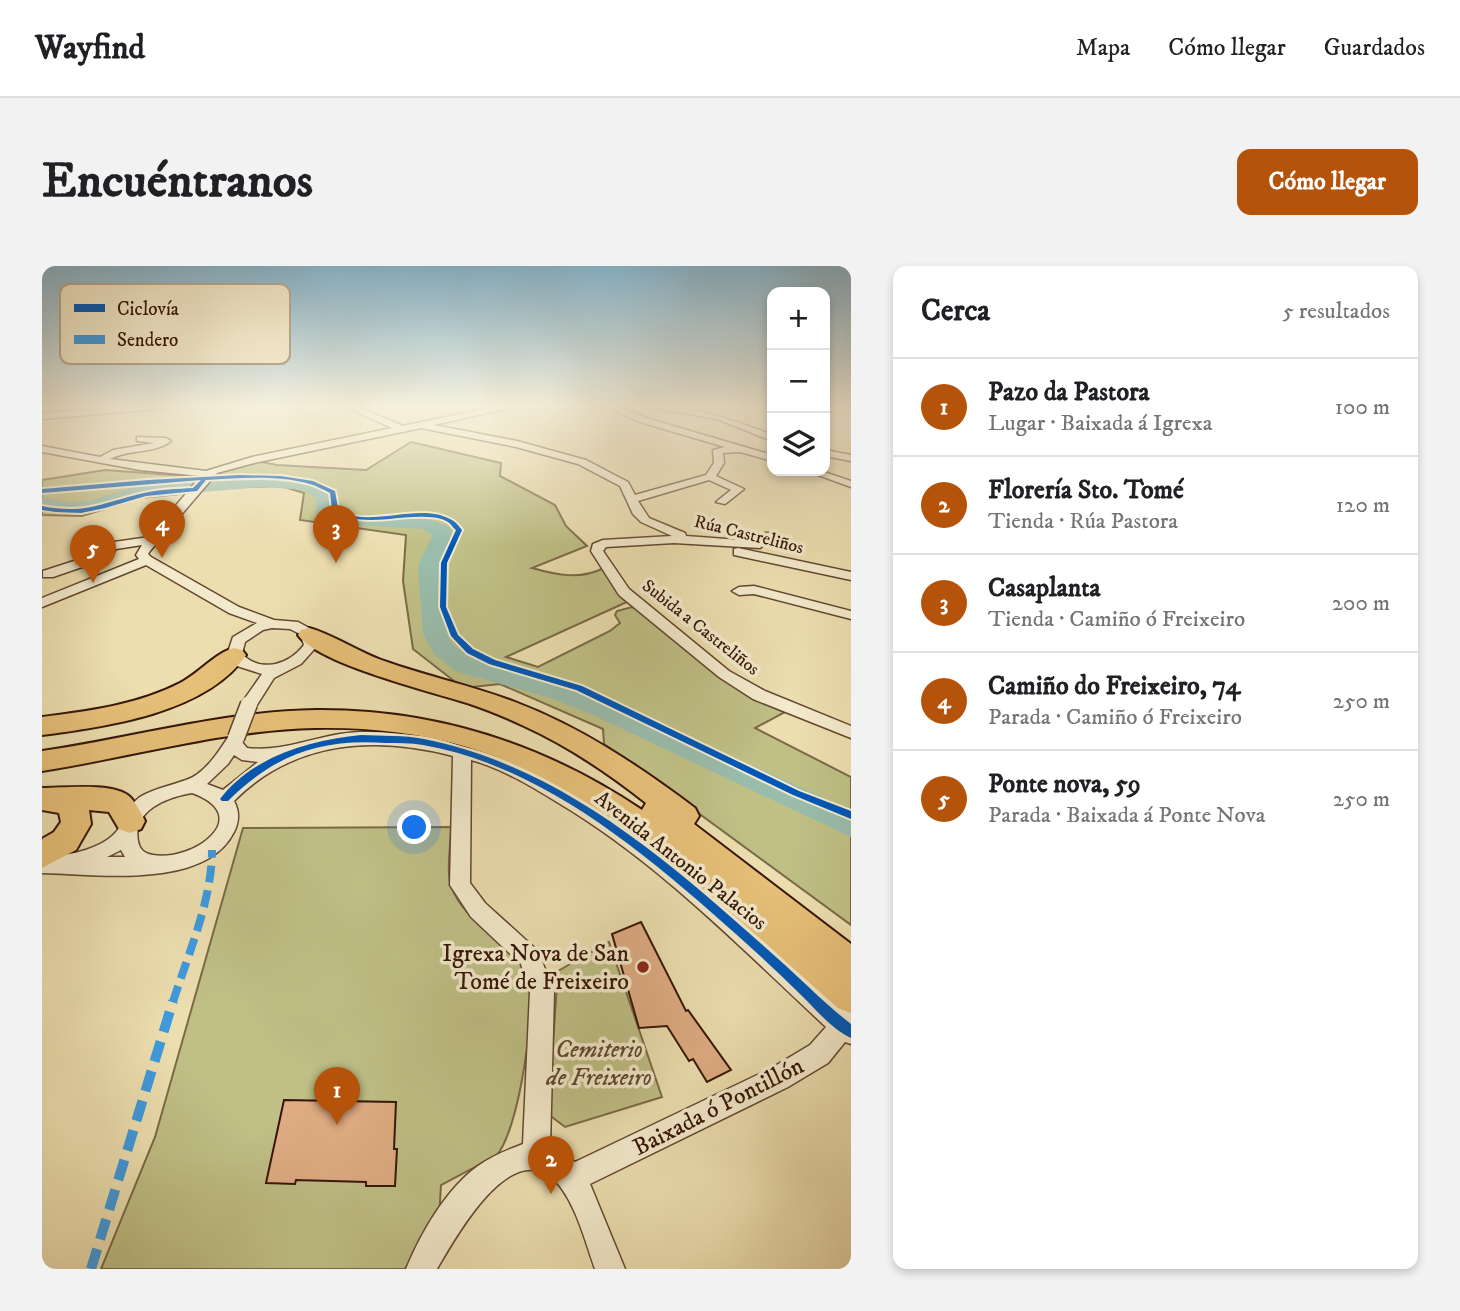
<!DOCTYPE html>
<html lang="es">
<meta charset="utf-8">
<style>
:root{--surface:#fff;--page:#f2f2f2;--text:#202124;--muted:#757577;--line:#e0e0e0;--accent:#b45309}
body{margin:0;font-family:"IM FELL DW Pica",serif;background:var(--page);color:var(--text)}
.controls{position:absolute;right:21px;top:21px;display:grid;overflow:hidden;border-radius:14px;box-shadow:0 4px 10px #0003}
.controls button{width:63px;height:63px;display:grid;place-items:center;padding:0;border:0;border-bottom:2px solid var(--line);background:var(--surface);color:var(--text);font:35px sans-serif}
.you{position:absolute;left:373px;top:562px;width:24px;height:24px;margin:-18px;border:5px solid #fff;border-radius:50%;background:#1a73e8;box-shadow:0 0 0 10px #1a73e833}
.badge{display:grid;place-items:center;width:46px;height:46px;border-radius:50%;background:var(--accent);color:#fff;font-size:23px;font-weight:700}
.pin{position:absolute;translate:-50% -58px;filter:drop-shadow(0 2px 4px #0008)}
.pin::after{content:'';position:absolute;top:37px;width:24px;height:21px;background:inherit;clip-path:polygon(0 0,100% 0,50% 100%)}
.list{margin:0;padding:0;list-style:none}
h2{display:flex;justify-content:space-between;align-items:center;height:91px;margin:0;padding:0 28px;font-size:30px}
h2 small{font-size:23px;font-weight:400;color:var(--muted)}
.list li{display:grid;grid-template-columns:46px 1fr auto;gap:21px;align-items:center;box-sizing:border-box;height:98px;padding:0 28px;border-top:2px solid var(--line)}
.list b{display:block;font-size:26px;white-space:nowrap}
.list p{margin:0;font-size:23px;white-space:nowrap;color:var(--muted)}
.list em{font-size:23px;font-style:normal;color:var(--muted)}
.icon{flex:none;width:38px;height:38px;fill:none;stroke:currentColor;stroke-width:2;stroke-linecap:round;stroke-linejoin:round}
.map{position:relative;flex:none;width:809px;height:1003px;overflow:hidden;border-radius:14px}
header{display:flex;align-items:center;gap:42px;box-sizing:border-box;height:98px;padding:0 35px;background:var(--surface);border-bottom:2px solid var(--line)}
header strong{font-size:33px}
nav{display:flex;gap:38px;margin-inline-start:auto;font-size:24px}
.intro{display:flex;align-items:center;justify-content:space-between;box-sizing:border-box;height:168px;padding:0 42px}
h1{margin:0;font-size:49px}
.button{padding:18px 32px;border-radius:14px;background:var(--accent);color:#fff;font-size:24px;font-weight:700}
main{display:flex;gap:42px;padding:0 42px}
aside{flex:1;background:var(--surface);border-radius:14px;box-shadow:0 4px 10px #0003}
.map>svg:first-child{display:block}
.green{fill:#bfbf86;stroke:#7a6a46;stroke-width:2}
.lines{fill:none;stroke-linecap:round;stroke-linejoin:round}
.river{fill:#99bcab;fill-rule:evenodd}
.building{fill:#dfac83;stroke:#351507;stroke-width:2}
.street-casing{stroke:#634731;stroke-width:3}
.primary-casing{stroke:#351507;stroke-width:4}
.street{fill:#f3eacb;fill-rule:evenodd}
.primary{fill:#e6bf78;fill-rule:evenodd}
.street-bridge-casing{stroke:#634731;stroke-width:19;stroke-linecap:butt}
.street-bridge{stroke:#f3eacb;stroke-width:16}
.quiet-far1{stroke:#3e9add;stroke-width:8;stroke-dasharray:17 8;stroke-linecap:butt}
.quiet{stroke:#3e9add;stroke-width:10;stroke-dasharray:21 10;stroke-linecap:butt}
.cycleway-casing{stroke:#f3eacb;stroke-width:4}
.cycleway{fill:#0057b8;fill-rule:evenodd}
.poi-dot{fill:#8f2418;stroke:#f3eacb;stroke-width:2.5}
.labels{text-anchor:middle;stroke-width:7;stroke-linejoin:round;paint-order:stroke}
.far-street-label{font-size:18px;fill:#351507;stroke:#f3eacb}
.street-label{font-size:21px;fill:#351507;stroke:#f3eacb}
.near-poi-label{font-size:24px;fill:#351507;stroke:#f3eacb;text-anchor:end}
.near-park-label{font-size:24px;font-style:italic;fill:#5e482d;stroke:#f3eacb}
.near-street-label{font-size:24px;fill:#351507;stroke:#f3eacb}
.key{fill:#f3eacb;stroke:#baaa90;stroke-width:2}
.key-label{font-size:19px;fill:#351507}
</style>
<header>
<strong>Wayfind</strong>
<nav><a>Mapa</a><a>Cómo llegar</a><a>Guardados</a></nav>
</header>
<div class="intro"><h1>Encuéntranos</h1><a class="button">Cómo llegar</a></div>
<main>
<div class="map">
<svg width="809" height="1003" viewBox="0 0 809 1003">
<rect width="100%" height="100%" fill="#ecdeaf"/>
<filter id="stains"><feTurbulence type="fractalNoise" baseFrequency=".00286" numOctaves="4"/><feColorMatrix values="0 0 0 0 .2 0 0 0 0 .09 0 0 0 0 .02 0 0 0 .5 -.17"/></filter>
<radialGradient id="worn" r=".72"><stop offset=".6" stop-color="#630" stop-opacity="0"/><stop offset="1" stop-color="#630" stop-opacity=".3"/></radialGradient>
<g class="green">
<path d="M369 176 459 197 458 210 513 239 524 260 545 280 490 302C515 309 538 314 562 302L587 335 464 391 496 401 568 365 578 357 573 349 575 345 590 341 600 344 651 387 745 445 713 462 809 511V659L562 478 561 463 458 418 421 422 371 383 361 315 364 269 258 254 262 227 239 220 169 222 180 204 215 195 235 199 324 204Z"/>
<path d="M63 204 145 210 147 218 138 228 99 232 40 250 0 249V214Z"/>
<path d="M409 561C409 579 404 604 409 620 417 643 440 661 457 677 465 685 479 694 484 704 497 733 477 867 454 890L399 919 397 952 363 1003H59L113 871 201 562Z"/>
<path d="M567 676 620 831 523 861 506 848 516 705Z"/>
</g>
<g class="lines">
<path class="river" d="M222 211 273 215 292 230 295 248 374 250 407 260 411 270 399 292 398 303 405 367 411 379 431 393 526 420 573 438 809 544V571L553 450 508 432 413 405 392 388 381 367 376 303 379 292 391 270 381 263 282 257 274 247V232L262 224 222 221 94 231 49 246 27 248 0 243V231L27 236 47 235 92 221Z"/>
</g>
<g class="building">
<path d="M599 656 644 745 646 744 689 804 665 816 651 793 647 795 625 760 597 762 570 668Z"/>
<path d="M242 834 354 836 352 883H355L353 920H324V916L254 914 253 918 224 917Z"/>
</g>
<g class="lines">
<defs>
<g id="street">
<path d="M113 139H159L0 153V147Z"/>
<path d="M299 139H311L361 160 461 139H480L392 159 475 175 544 194 586 216 593 229 664 209 672 197 671 184 683 181 598 156 560 139H573L604 152 730 189V195L698 186 681 187 682 197 674 210 702 223 683 238 674 236 689 224 667 214 596 235 607 252 643 267 644 270 711 275 723 267H731V271L718 282 632 277 564 281 561 285 587 323 687 405 723 425 809 460V472L711 433 677 411 577 329 549 285 551 278 561 274 630 270 599 256 591 248 578 220 536 198 474 181 379 162 212 197 175 207 108 285 106 288 109 291 197 341 232 354 256 356 269 363 276 379 259 398 232 412 213 442 207 443 199 438 220 408 195 400 185 389 191 371 215 357 187 347 104 299 0 341V332L97 293 94 289 100 279 74 283 69 291 11 311H1V305L60 286 65 277 107 271 159 210 98 204 0 186V180L58 191 71 184 112 177 95 175V171L124 172 129 175C112 188 87 183 68 193L164 205 210 191 350 162ZM230 362 248 363 258 368 262 379C247 399 219 407 200 388L203 376 221 364Z"/>
<path d="M593 139C646 139 682 150 730 169V175L675 153Z"/>
<path d="M783 184 809 189V195L783 190Z"/>
<path d="M765 205H779L809 215V221Z"/>
<path d="M696 282 809 306V314L692 289V283Z"/>
<path d="M712 320 809 345V353L712 328 697 329 690 325 697 321Z"/>
<path d="M194 466 200 468 202 472 200 476 205 482C238 486 266 473 298 468 324 464 352 467 378 470 392 471 406 476 419 480 567 517 689 644 800 743L809 738V778L803 776 786 797 746 821 548 918 583 1003H553C543 975 535 942 517 919 472 864 413 972 395 1003H364C379 967 404 923 436 900 450 890 465 884 481 878L488 726 479 698 429 651 408 619 411 490C332 469 251 475 192 535 198 546 197 556 192 566 163 624 55 608 0 607V591C21 591 59 584 74 566 84 555 82 543 98 531 113 522 128 520 144 514 163 508 178 484 188 468ZM192 489 200 494 216 496 181 524 165 518 186 498ZM429 494C459 502 489 520 515 536 616 596 698 681 784 761L768 779 728 803 533 896 508 881 512 726 496 685 443 637 428 617ZM150 527C214 550 152 596 111 589 103 588 97 583 96 575 90 544 126 531 150 527ZM79 584 83 591H65Z"/>
</g>
<g id="primary">
<path d="M267 362C290 368 320 388 345 396 388 411 431 420 473 436 539 461 597 500 653 542L657 550 652 558 809 678V747L796 742C686 646 567 524 425 481 376 466 323 461 273 462 181 464 90 491 0 505V485C90 472 182 445 274 444 392 443 502 478 600 544L604 537C566 507 526 480 482 460 465 452 446 444 428 438 391 426 276 398 256 369L259 364Z"/>
<path d="M192 382 200 384 204 389C165 447 63 461 0 469V451C47 445 95 439 138 417 156 408 173 387 192 382Z"/>
<path d="M0 522C22 522 72 516 88 531 94 537 99 547 103 555L99 563 88 567 77 563 67 546 47 544 49 558 34 584 0 602V573L12 566 19 556 17 547 0 544Z"/>
</g>
</defs>
<use href="#street" class="street-casing"/>
<use href="#primary" class="primary-casing"/>
<use href="#street" class="street"/>
<use href="#primary" class="primary"/>
<defs>
<path id="street-bridge" d="M194 472 207 438"/>
</defs>
<use href="#street-bridge" class="street-bridge-casing"/>
<use href="#street-bridge" class="street-bridge"/>
<path class="quiet-far1" d="M131 736C146 688 170 635 170 584"/>
<path class="quiet" d="M49 1003 131 735"/>
<defs>
<g id="cycleway">
<path d="M198 209 239 210 271 215 293 225 296 242C299 244 302 247 305 248 334 259 379 237 408 253 413 255 417 260 420 264L405 297 404 341 416 369 431 383 453 394 540 420 757 525 809 545V553L751 529 534 424 447 398 425 387 409 370 398 341 399 297 414 264C411 262 409 258 406 256 400 252 391 251 384 251 354 249 317 263 290 243L288 227C282 224 275 220 268 218 235 209 198 212 164 214L155 225 104 230 63 242 39 247 14 246 0 244V240C44 249 62 236 102 227 118 223 135 223 151 222L159 214 0 227V223L106 214Z"/>
<path d="M319 469C340 470 362 469 382 473 522 501 631 599 734 691 759 713 783 738 809 758V772C789 763 773 742 757 727 737 707 716 688 695 669 606 590 502 500 381 479 369 477 356 477 344 477 279 472 232 489 186 535H180L178 533C211 490 268 474 319 469Z"/>
</g>
</defs>
<use href="#cycleway" class="cycleway-casing"/>
<use href="#cycleway" class="cycleway"/>
</g>
<linearGradient id="sky" x2="0" y2="1"><stop stop-color="#88b7d0"/><stop offset="0.5" stop-color="#f6f0db"/><stop offset="1" stop-color="#f6f0db" stop-opacity="0"/></linearGradient>
<rect width="809" height="280" fill="url(#sky)"/>
<circle class="poi-dot" cx="601" cy="701" r="7"/>
<g class="labels">
<g class="far-street-label">
<text transform="translate(707 268) rotate(14)" y="6">Rúa Castreliños</text>
<text transform="translate(659 361) rotate(38)" y="6">Subida a Castreliños</text>
</g>
<g class="street-label">
<text transform="translate(639 594) rotate(38)" y="7">Avenida Antonio Palacios</text>
</g>
<g class="near-poi-label">
<text x="587" y="695">Igrexa Nova de San<tspan x="587" dy="28">Tomé de Freixeiro</tspan></text>
</g>
<g class="near-park-label">
<text x="557" y="791">Cemiterio<tspan x="557" dy="28">de Freixeiro</tspan></text>
</g>
<g class="near-street-label">
<text transform="translate(676 840) rotate(-27)" y="8">Baixada ó Pontillón</text>
</g>
</g>
<rect x="18" y="18" width="230" height="80" rx="10" class="key"/>
<rect x="32" y="38" width="31" height="8" fill="#0057b8"/>
<rect x="32" y="69" width="31" height="9" fill="#3e9add"/>
<g class="key-label">
<text x="75" y="49">Ciclovía</text>
<text x="75" y="80">Sendero</text>
</g>
<rect width="100%" height="100%" filter="url(#stains)"/>
<rect width="100%" height="100%" fill="url(#worn)"/>
</svg>
<div class="controls">
<button>+</button>
<button>−</button>
<button><svg class="icon" aria-label="layers" viewBox="0 0 24 24"><path d="M12 4l9 5-9 5-9-5zM3 14l9 5 9-5"/></svg></button>
</div>
<div class="you"></div>
<div class="pin badge" style="left:295px;top:859px">1</div>
<div class="pin badge" style="left:509px;top:928px">2</div>
<div class="pin badge" style="left:294px;top:297px">3</div>
<div class="pin badge" style="left:120px;top:292px">4</div>
<div class="pin badge" style="left:51px;top:317px">5</div>
</div>
<aside>
<h2>Cerca<small>5 resultados</small></h2>
<ul class="list">
<li><span class="badge">1</span><div><b>Pazo da Pastora</b><p>Lugar · Baixada á Igrexa</p></div><em>100 m</em></li>
<li><span class="badge">2</span><div><b>Florería Sto. Tomé</b><p>Tienda · Rúa Pastora</p></div><em>120 m</em></li>
<li><span class="badge">3</span><div><b>Casaplanta</b><p>Tienda · Camiño ó Freixeiro</p></div><em>200 m</em></li>
<li><span class="badge">4</span><div><b>Camiño do Freixeiro, 74</b><p>Parada · Camiño ó Freixeiro</p></div><em>250 m</em></li>
<li><span class="badge">5</span><div><b>Ponte nova, 59</b><p>Parada · Baixada á Ponte Nova</p></div><em>250 m</em></li>
</ul>
</aside>
</main>
